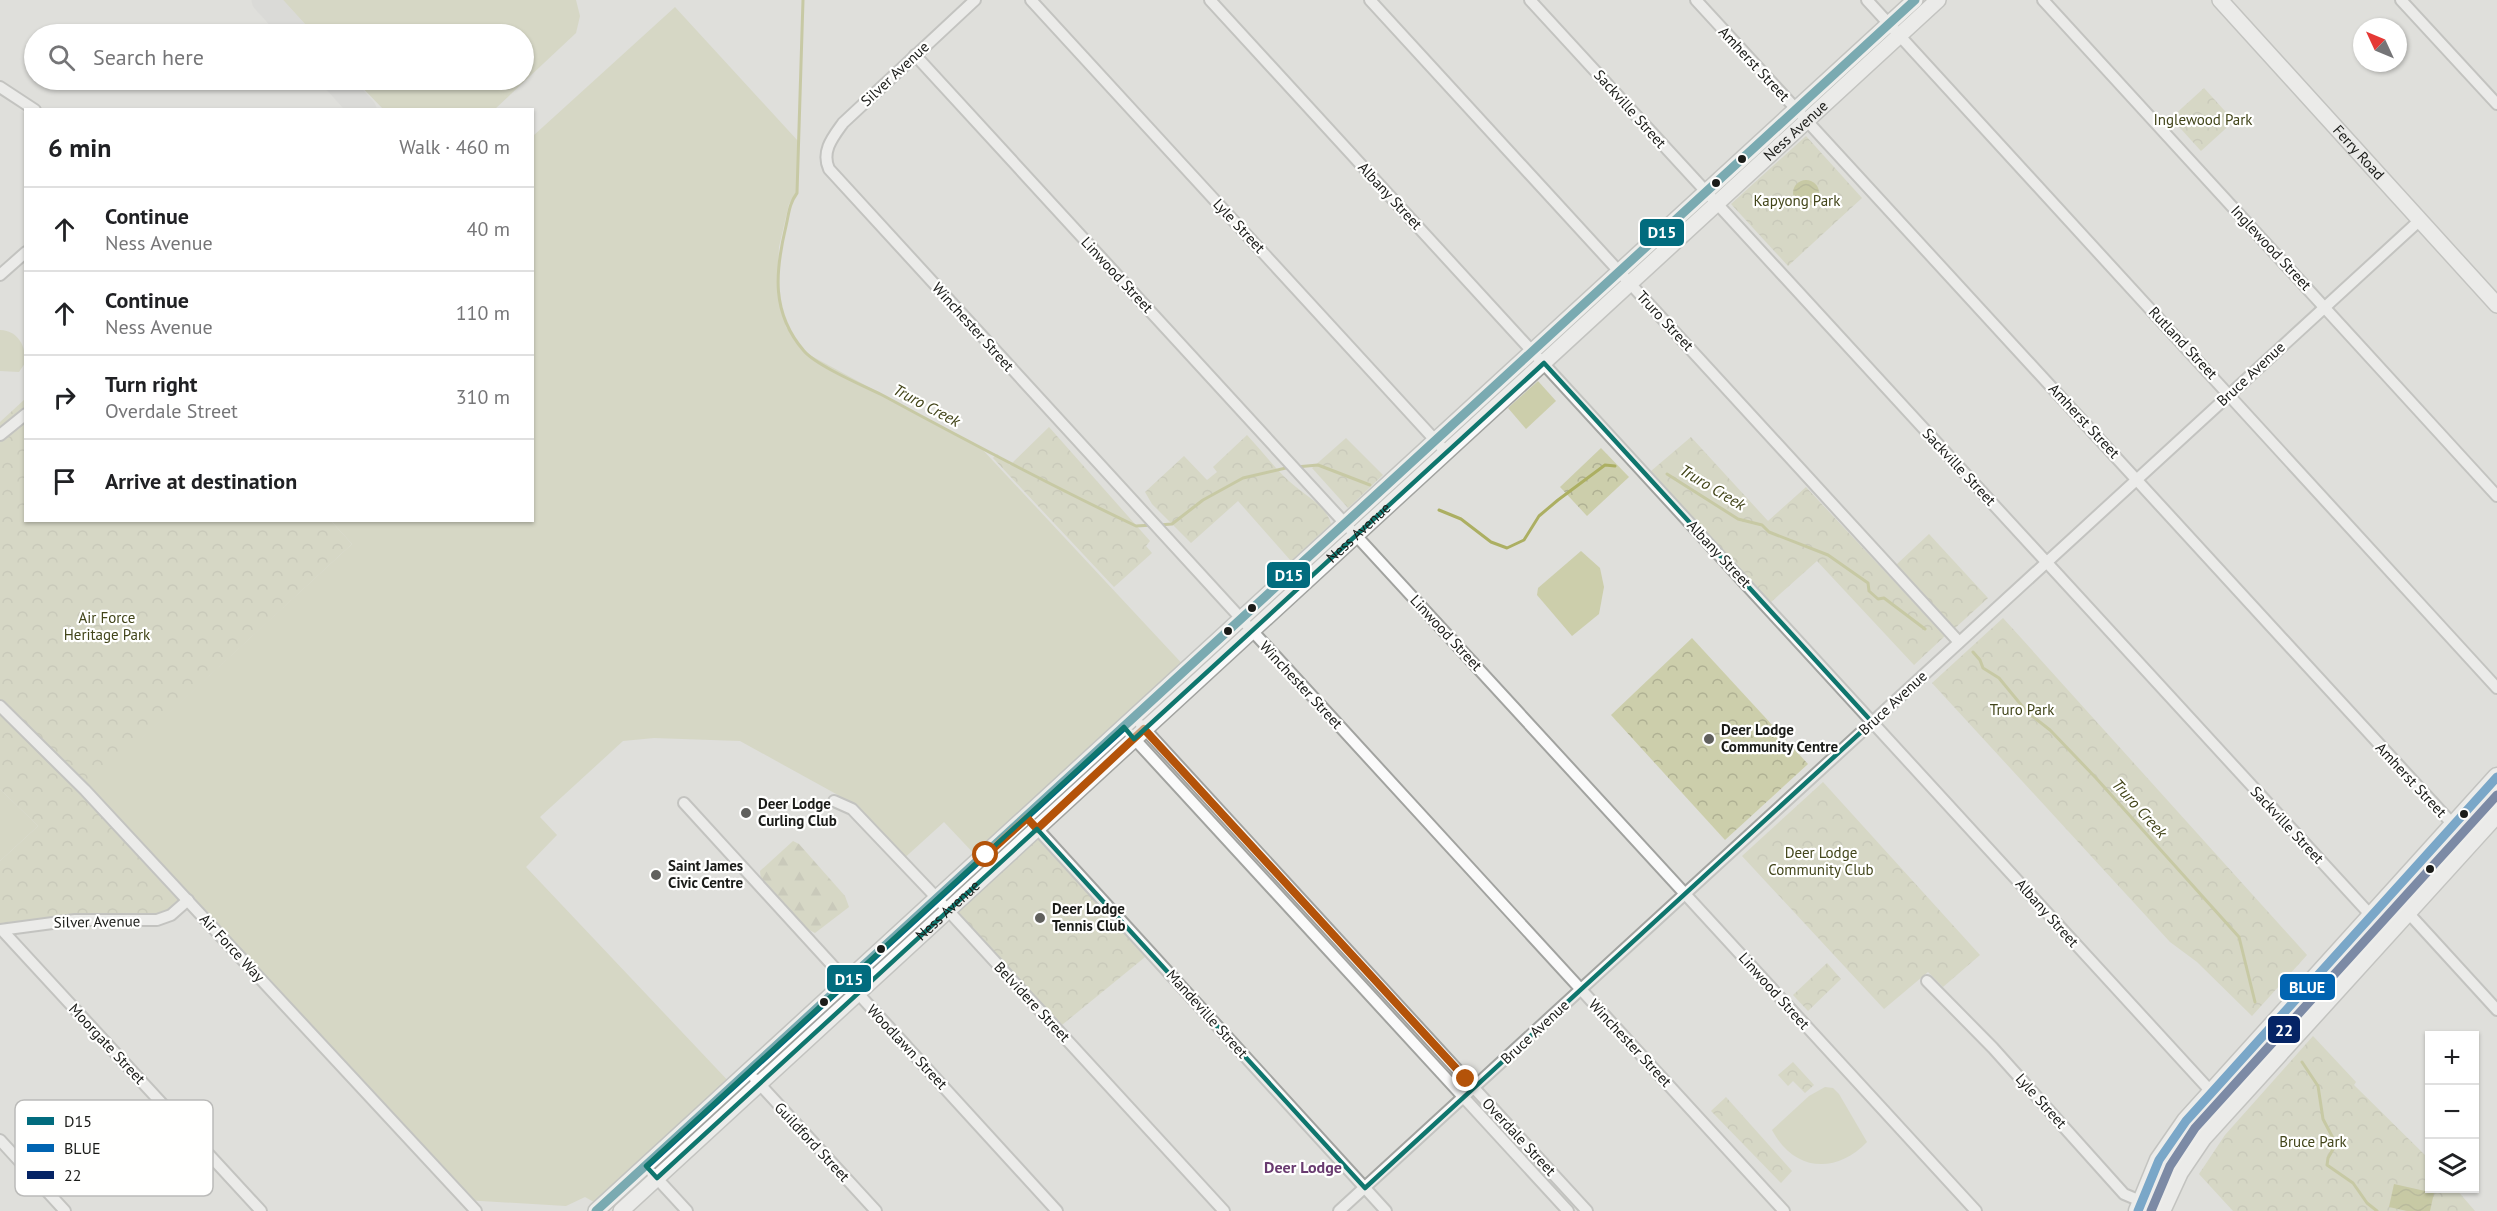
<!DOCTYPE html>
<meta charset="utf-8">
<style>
:root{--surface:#fff;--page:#f6f6f6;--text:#202124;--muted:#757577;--line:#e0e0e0}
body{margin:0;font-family:"PT Sans",sans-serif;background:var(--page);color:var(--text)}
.controls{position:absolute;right:18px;bottom:18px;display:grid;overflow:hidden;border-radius:0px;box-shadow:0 2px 4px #0004}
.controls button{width:54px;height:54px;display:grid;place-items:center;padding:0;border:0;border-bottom:2px solid var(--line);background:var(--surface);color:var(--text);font:30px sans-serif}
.compass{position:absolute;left:2353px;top:18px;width:54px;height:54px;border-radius:50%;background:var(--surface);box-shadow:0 2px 4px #0004;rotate:314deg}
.stop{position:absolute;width:18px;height:18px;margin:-14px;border:4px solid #b45309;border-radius:50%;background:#fff}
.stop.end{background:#b45309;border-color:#fff;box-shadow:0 2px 6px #0008}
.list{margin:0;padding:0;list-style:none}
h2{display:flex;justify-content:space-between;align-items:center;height:78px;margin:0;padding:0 24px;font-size:26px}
h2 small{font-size:20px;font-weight:400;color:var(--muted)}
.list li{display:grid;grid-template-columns:39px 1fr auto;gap:18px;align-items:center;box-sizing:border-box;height:84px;padding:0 24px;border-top:2px solid var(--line)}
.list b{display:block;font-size:22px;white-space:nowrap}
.list p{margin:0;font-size:20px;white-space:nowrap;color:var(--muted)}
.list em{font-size:20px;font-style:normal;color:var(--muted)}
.icon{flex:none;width:33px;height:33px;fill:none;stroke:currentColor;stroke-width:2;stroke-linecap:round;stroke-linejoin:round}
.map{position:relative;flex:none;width:2497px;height:1211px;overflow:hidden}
.search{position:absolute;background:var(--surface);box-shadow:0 2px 4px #0004;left:24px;top:24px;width:510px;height:66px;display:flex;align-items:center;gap:15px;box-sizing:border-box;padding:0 21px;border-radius:33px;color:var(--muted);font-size:22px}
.panel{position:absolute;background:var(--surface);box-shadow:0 2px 4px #0004;left:24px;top:108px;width:510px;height:414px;border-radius:0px}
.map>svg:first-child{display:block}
.grass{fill:#ccceab}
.forest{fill:url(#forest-firs)}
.park{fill:url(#park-crowns)}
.water{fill:url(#water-waves)}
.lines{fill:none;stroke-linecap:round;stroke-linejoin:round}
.stream{stroke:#acaf62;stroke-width:3}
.taxiway{stroke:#d6d6d3;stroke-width:27}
.minor-casing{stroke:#a2a3a0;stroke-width:14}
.secondary-casing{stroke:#a2a3a0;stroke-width:18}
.trunk-casing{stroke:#a2a3a0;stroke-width:21}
.minor{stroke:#fafafa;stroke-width:10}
.secondary{stroke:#fafafa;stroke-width:15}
.trunk{stroke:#fafafa;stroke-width:18}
.bus-1-casing{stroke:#fffffe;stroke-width:14}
.bus-2-casing{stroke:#fffffe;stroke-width:14}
.bus-3-casing{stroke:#fffffe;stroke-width:14}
.bus-1{stroke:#026c7e;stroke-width:9}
.bus-2{stroke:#0064b1;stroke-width:9}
.bus-3{stroke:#052465;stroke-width:9}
.route{stroke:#b45309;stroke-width:8}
.marked{fill:none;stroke:#0f766e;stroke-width:4.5;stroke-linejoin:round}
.bus-dot{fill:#1b1c19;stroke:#fffffe;stroke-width:2}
.poi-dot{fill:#60605d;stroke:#fffffe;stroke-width:2}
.labels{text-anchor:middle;stroke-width:4.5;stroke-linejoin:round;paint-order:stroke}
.street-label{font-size:15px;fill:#1b1c19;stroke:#fffffe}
.park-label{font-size:15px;fill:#42451a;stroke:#fffffe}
.poi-label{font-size:15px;font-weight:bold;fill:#1b1c19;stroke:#fffffe;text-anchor:start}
.water-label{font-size:16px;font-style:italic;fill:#424419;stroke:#fffffe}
.neighbourhood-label{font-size:16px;font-weight:bold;fill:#693b70;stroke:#fffffe}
.key{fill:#fffffe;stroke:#bbbbb9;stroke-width:1.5}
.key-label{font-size:16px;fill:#1b1c19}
.line-badge{stroke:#fffffe;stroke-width:2}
.badge-label{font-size:16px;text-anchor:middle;font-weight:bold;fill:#fff}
</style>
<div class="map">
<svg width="2497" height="1211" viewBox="0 0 2497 1211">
<defs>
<pattern id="forest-firs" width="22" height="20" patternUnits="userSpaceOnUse" patternTransform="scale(1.5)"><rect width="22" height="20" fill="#ccceab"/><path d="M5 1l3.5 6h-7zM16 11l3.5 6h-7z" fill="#afb093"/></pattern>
<pattern id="park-crowns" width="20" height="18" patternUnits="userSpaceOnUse" patternTransform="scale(1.5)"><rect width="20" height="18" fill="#ccceab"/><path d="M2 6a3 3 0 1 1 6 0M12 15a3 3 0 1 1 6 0" fill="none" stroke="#afb093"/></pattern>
<pattern id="water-waves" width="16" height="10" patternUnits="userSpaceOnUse" patternTransform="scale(1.5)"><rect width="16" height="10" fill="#acaf62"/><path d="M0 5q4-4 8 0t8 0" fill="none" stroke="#8b8e50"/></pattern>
</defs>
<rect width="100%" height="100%" fill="#dfdfdb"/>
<g class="grass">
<path d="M282 0H576L580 16 576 33 495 109H383L355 80H524V34H314Z"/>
<path d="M675 7 798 141 797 193 789 204 779 247 777 286 786 327 806 353 981 448 1188 670 980 860 944 822 900 862 852 809 834 801 838 795 740 741 654 738 623 741 540 817 557 835 526 867 733 1086 601 1206 585 1197 566 1206 464 1200 85 790 352 544 331 521 532 520 533 136Z"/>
<path d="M0 330C19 331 26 347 25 363L19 372 0 371Z"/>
<path d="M1538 381 1556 401 1526 429 1508 408Z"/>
<path d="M1581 551 1600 568 1604 587 1599 614 1572 636 1537 595 1538 588Z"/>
<path d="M0 789 38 826 0 861Z"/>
<path d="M1825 1087 1833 1088 1839 1094 1867 1142C1835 1175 1794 1171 1772 1130L1809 1096Z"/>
</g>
<path class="forest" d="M793 841 799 844 845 896 849 907 815 933 802 926 761 881 760 871Z"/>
<g class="park">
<path d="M2204 88 2234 121 2201 151 2171 118Z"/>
<path d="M1806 136 1862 198 1788 266 1731 204Z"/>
<path d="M25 399 26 520 331 521 352 544 86 790 188 900 171 915 0 930V861L38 826 0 789V422Z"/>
<path d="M1049 427 1150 541 1146 546 1152 553 1114 587 993 458 997 454 1010 465Z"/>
<path d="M1247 435C1263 452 1278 473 1296 487 1308 497 1327 507 1331 524L1291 561 1238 501 1191 543 1152 504 1145 492 1184 456 1207 480 1217 472 1213 467Z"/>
<path d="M1691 437 1768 521 1806 487 1945 636 1914 665 1817 561 1770 603 1651 471Z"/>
<path d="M1346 438 1383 475 1348 508 1312 468Z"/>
<path d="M1601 448 1629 477 1587 516 1560 487Z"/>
<path d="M1929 534 1988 598 1954 629 1896 565Z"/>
<path d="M2003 618 2307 955 2252 1016 2197 962 2170 942 1932 683Z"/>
<path d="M1692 638 1808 764 1725 840 1611 715Z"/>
<path d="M1823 782 1980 955 1943 987 1928 972 1884 1009 1742 856Z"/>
<path d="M1037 829 1150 953 1057 1029 948 911Z"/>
<path d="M1827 963 1841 979 1808 1011 1793 995Z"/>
<path d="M2313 1036 2356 1082 2354 1085 2429 1159 2430 1188 2456 1189 2475 1211H2233L2199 1174 2225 1135Z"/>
<path d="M1793 1062 1814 1085 1805 1093 1793 1081 1788 1086 1778 1075Z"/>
<path d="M1726 1097 1792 1171 1781 1183 1711 1111Z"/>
</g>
<g class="water">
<circle cx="1806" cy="193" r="13"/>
<path d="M2394 1184 2434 1193 2430 1211H2407L2389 1207Z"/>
</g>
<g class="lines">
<g class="stream">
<path d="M803 0 797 193C789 204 789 213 786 226 775 272 771 313 804 351 817 366 864 386 884 396 967 441 1050 485 1136 526L1153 525"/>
<path d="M1296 467 1318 465 1370 485"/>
<path d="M1667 474 1738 519 1762 525 1769 532 1828 555 1868 583 1869 591 1878 599 1884 598 1925 629"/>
<path d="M1439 510 1461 519 1491 542 1507 548 1524 540 1539 516 1558 500 1605 465 1615 466"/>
<path d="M1159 525 1172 524 1203 500 1243 478 1290 467"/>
<path d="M1973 652 1980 660 1983 668 1999 678 2027 712 2050 730 2096 778 2239 937 2255 1002"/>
<path d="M2302 1062 2318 1086 2323 1119 2336 1144 2328 1158 2327 1165 2353 1183 2367 1203 2377 1211"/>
</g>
<g class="taxiway">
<path d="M265 0 296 34"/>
<path d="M336 80 363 110"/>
</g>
<defs>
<g id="minor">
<path d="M975 0 843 123C833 137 821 151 829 169L1784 1211"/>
<path d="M1031 0 1446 452"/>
<path d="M1210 0 2227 1109"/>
<path d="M1370 0 1959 642"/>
<path d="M1530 0 2388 934"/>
<path d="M1696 0 2470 843"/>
<path d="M1867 0 2497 688"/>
<path d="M2043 0 2497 496"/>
<path d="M2401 0 2497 104"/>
<path d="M915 55 1976 1211"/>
<path d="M0 87 35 110"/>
<path d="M0 275 26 252"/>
<path d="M0 435 26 414"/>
<path d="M0 706 85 790 476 1211"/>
<path d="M1141 725 1587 1211"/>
<path d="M1130 734 1568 1211"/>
<path d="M834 801 852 809 932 893 1224 1211"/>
<path d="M684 803 1057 1211"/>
<path d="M1033 824 1386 1211"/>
<path d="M2391 894 2497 1010"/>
<path d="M0 930 75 920H157L171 915 188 900"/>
<path d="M2 930 261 1211"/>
<path d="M1927 981 1993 1048 2124 1194 2162 1210"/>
<path d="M755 1079 876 1211"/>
<path d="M0 1140 65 1211"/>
<path d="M652 1173 687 1211"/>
<path d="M1339 1211 2420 220"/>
</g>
<g id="secondary">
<path id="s1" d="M2220 0 2497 305"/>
<path d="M596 1211 1915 0"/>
<path id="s2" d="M621 1211 1938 0"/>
</g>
<g id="trunk">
<path d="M2138 1211 2159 1160 2186 1121 2497 777"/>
<path d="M2161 1211 2179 1172 2202 1138 2497 813"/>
</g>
</defs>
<use href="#minor" class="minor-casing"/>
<use href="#secondary" class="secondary-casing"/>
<use href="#trunk" class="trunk-casing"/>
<use href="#minor" class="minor"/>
<use href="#secondary" class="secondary"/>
<use href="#trunk" class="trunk"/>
<defs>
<path id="bus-1" d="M596 1211 1915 0"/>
<path id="bus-2" d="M2138 1211 2159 1160 2186 1121 2497 777"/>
<path id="bus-3" d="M2151 1211 2170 1166 2195 1128 2497 795"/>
</defs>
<use href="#bus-1" class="bus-1-casing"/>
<use href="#bus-2" class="bus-2-casing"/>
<use href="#bus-3" class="bus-3-casing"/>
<use href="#bus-1" class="bus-1"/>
<use href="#bus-2" class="bus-2"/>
<use href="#bus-3" class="bus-3"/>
</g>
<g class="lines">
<path class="route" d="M986 855 1027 818 1037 829 1144 729 1466 1079"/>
</g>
<path d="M0 0H2497V1211H0ZM1544 363 1872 722 1365 1188 1037 829 657 1178 646 1166 1124 727 1134 739Z" fill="#dfdfdb" fill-opacity=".55" fill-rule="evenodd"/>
<path class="marked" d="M1544 363 1872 722 1365 1188 1037 829 657 1178 646 1166 1124 727 1134 739Z"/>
<g class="bus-dot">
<circle cx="1742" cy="159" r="5"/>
<circle cx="1716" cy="183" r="5"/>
<circle cx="1252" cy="608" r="5"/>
<circle cx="1228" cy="631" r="5"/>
<circle cx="2464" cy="814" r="5"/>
<circle cx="2430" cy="869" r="5"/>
<circle cx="881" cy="949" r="5"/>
<circle cx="824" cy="1002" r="5"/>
</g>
<g class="poi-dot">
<circle cx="1709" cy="739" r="6"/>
<circle cx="746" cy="813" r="6"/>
<circle cx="656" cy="875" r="6"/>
<circle cx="1040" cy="918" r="6"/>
</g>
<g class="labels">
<g class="street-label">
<text transform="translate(1754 64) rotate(47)" y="5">Amherst Street</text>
<text transform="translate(895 74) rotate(-43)" y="5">Silver Avenue</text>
<text transform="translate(1630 109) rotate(48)" y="5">Sackville Street</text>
<text dy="5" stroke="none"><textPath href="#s2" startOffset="1596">Ness Avenue</textPath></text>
<text dy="5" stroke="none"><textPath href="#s1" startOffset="206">Ferry Road</textPath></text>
<text transform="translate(1390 196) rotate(47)" y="5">Albany Street</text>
<text transform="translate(1239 226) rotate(47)" y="5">Lyle Street</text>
<text transform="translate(2271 248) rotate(47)" y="5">Inglewood Street</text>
<text transform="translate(1117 275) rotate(47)" y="5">Linwood Street</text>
<text transform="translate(1665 321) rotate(47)" y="5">Truro Street</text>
<text transform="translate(973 327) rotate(48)" y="5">Winchester Street</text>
<text transform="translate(2183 343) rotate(47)" y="5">Rutland Street</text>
<text transform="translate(2251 374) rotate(-43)" y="5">Bruce Avenue</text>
<text transform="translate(2084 421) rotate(47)" y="5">Amherst Street</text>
<text transform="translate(1959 467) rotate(47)" y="5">Sackville Street</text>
<text dy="5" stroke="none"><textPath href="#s2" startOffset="1002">Ness Avenue</textPath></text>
<text transform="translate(1719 554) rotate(47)" y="5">Albany Street</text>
<text transform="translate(1446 633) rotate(47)" y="5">Linwood Street</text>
<text transform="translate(1301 685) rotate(47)" y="5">Winchester Street</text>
<text transform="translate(1893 703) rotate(-43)" y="5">Bruce Avenue</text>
<text transform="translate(2411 780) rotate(47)" y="5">Amherst Street</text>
<text transform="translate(2287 825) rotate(47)" y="5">Sackville Street</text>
<text dy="5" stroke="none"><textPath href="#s2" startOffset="444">Ness Avenue</textPath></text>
<text transform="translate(2047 913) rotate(48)" y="5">Albany Street</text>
<text transform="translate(97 922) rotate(-1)" y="5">Silver Avenue</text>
<text transform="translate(232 948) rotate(47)" y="5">Air Force Way</text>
<text transform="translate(1774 991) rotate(48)" y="5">Linwood Street</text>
<text transform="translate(1032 1002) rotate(47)" y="5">Belvidere Street</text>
<text transform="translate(1207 1014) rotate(48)" y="5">Mandeville Street</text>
<text transform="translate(1535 1032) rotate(-43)" y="5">Bruce Avenue</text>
<text transform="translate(1630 1043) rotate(47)" y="5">Winchester Street</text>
<text transform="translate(107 1044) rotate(47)" y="5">Moorgate Street</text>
<text transform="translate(907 1047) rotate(47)" y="5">Woodlawn Street</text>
<text transform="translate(2041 1101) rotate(48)" y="5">Lyle Street</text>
<text transform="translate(1519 1137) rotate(47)" y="5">Overdale Street</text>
<text transform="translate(812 1142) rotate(47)" y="5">Guildford Street</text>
</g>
<g class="park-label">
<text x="2203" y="125">Inglewood Park</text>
<text x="1797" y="206">Kapyong Park</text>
<text x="107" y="623">Air Force<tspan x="107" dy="17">Heritage Park</tspan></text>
<text x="2022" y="715">Truro Park</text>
<text x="1821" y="858">Deer Lodge<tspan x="1821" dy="17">Community Club</tspan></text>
<text x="2313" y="1147">Bruce Park</text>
</g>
<g class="poi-label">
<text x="1721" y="735">Deer Lodge<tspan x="1721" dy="17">Community Centre</tspan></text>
<text x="758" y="809">Deer Lodge<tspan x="758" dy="17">Curling Club</tspan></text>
<text x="668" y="871">Saint James<tspan x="668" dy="17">Civic Centre</tspan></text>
<text x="1052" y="914">Deer Lodge<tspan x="1052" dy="17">Tennis Club</tspan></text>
</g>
<g class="water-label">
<text transform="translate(927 405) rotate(28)" y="6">Truro Creek</text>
<text transform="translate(1713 487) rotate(31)" y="6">Truro Creek</text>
<text transform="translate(2140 808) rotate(48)" y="6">Truro Creek</text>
</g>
<g class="neighbourhood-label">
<text x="1303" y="1173">Deer Lodge</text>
</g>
</g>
<rect x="15" y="1100" width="198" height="96" rx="9" class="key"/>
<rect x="27" y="1117" width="27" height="8" fill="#026c7e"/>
<rect x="27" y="1144" width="27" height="8" fill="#0064b1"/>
<rect x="27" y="1171" width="27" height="8" fill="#052465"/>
<g class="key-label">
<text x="64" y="1127">D15</text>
<text x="64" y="1154">BLUE</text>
<text x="64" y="1181">22</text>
</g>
<g class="line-badge">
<rect x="1639" y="218" width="46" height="29" rx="6" fill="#026c7e"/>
<rect x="1266" y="561" width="45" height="28" rx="6" fill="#026c7e"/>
<rect x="826" y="964" width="46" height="29" rx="6" fill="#026c7e"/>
<rect x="2279" y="973" width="57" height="28" rx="6" fill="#0064b1"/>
<rect x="2267" y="1015" width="34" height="29" rx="6" fill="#052465"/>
</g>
<g class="badge-label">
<text x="1662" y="238">D15</text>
<text x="1289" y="581">D15</text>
<text x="849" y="985">D15</text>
<text x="2307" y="993">BLUE</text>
<text x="2284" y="1036">22</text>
</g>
</svg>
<div class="controls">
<button>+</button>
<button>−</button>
<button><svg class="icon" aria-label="layers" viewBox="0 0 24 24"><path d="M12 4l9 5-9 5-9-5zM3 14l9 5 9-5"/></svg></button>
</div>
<svg class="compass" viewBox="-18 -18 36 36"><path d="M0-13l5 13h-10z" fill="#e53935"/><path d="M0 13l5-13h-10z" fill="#757577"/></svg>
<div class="stop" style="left:986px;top:855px"></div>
<div class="stop end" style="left:1466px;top:1079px"></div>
<div class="search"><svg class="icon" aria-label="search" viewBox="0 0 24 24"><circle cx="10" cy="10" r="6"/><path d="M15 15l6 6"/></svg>Search here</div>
<section class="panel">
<h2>6 min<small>Walk · 460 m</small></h2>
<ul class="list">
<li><svg class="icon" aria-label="ahead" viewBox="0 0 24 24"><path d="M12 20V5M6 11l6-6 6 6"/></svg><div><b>Continue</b><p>Ness Avenue</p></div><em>40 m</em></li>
<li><svg class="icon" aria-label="ahead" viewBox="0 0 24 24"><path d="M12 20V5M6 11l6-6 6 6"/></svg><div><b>Continue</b><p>Ness Avenue</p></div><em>110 m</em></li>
<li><svg class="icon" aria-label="right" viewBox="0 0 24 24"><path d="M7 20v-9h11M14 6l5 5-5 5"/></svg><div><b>Turn right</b><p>Overdale Street</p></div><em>310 m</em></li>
<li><svg class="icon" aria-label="arrive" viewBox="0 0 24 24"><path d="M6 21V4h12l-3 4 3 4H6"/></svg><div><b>Arrive at destination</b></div></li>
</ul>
</section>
</div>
